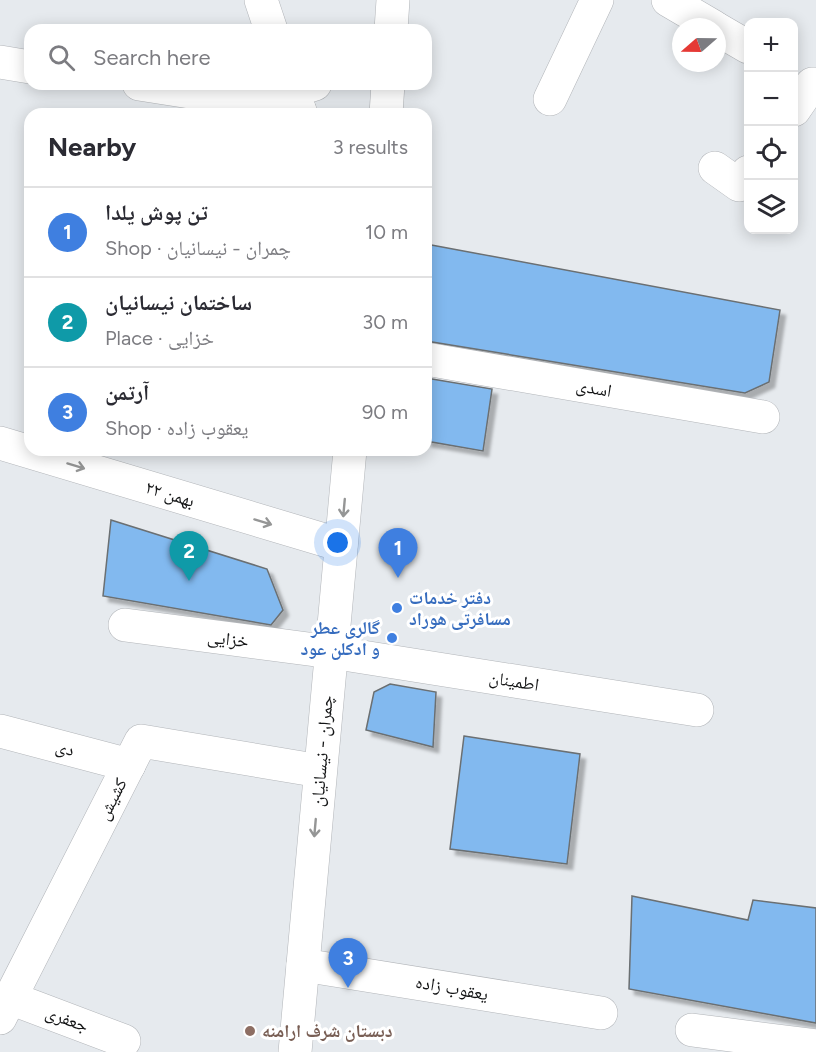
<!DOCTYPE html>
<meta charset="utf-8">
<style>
:root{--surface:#fff;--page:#f2f2f3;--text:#2b2b33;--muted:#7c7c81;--line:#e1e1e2;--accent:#1a73e8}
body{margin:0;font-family:Figtree,"Noto Naskh Arabic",sans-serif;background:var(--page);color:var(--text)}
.controls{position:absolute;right:18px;top:18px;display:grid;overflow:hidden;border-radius:12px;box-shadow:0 3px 15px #0003}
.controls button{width:54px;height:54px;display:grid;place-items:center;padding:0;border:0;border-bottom:2px solid var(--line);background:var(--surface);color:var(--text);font:30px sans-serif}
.compass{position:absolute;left:672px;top:18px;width:54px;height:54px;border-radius:50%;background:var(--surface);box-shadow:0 3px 15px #0003;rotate:250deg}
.you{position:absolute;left:338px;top:543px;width:21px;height:21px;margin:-15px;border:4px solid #fff;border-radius:50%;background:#1a73e8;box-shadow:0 0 0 9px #1a73e833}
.badge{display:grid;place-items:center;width:39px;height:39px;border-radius:50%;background:var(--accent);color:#fff;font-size:20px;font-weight:700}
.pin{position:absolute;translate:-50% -50px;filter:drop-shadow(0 2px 3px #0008)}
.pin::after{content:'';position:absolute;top:32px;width:21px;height:18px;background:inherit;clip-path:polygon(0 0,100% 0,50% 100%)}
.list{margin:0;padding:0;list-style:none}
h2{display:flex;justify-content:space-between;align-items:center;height:78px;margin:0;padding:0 24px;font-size:26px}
h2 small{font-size:20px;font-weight:400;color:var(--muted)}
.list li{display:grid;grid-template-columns:39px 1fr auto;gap:18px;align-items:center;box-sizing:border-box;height:90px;padding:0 24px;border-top:2px solid var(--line)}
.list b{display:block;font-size:22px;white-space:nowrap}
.list p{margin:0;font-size:20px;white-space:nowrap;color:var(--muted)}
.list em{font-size:20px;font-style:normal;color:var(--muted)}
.icon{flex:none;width:33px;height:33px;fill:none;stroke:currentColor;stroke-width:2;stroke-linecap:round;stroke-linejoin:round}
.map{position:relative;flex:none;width:816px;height:1052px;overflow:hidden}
.search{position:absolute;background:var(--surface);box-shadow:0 3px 15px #0003;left:24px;top:24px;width:408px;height:66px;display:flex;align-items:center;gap:15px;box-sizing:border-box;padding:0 21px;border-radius:18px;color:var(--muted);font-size:22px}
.panel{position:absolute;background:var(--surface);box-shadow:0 3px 15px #0003;left:24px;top:108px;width:408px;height:348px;border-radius:18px}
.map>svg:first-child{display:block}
.building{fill:#82b9ef;stroke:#6b6f72;stroke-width:1.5;filter:url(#shadow)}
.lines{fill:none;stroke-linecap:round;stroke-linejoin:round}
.street-casing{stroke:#b2b5b9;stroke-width:34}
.secondary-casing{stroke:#b2b5b9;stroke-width:34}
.street{stroke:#fff;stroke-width:33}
.secondary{stroke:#fff;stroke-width:33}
.oneway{stroke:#959696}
.shop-dot{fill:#3f7fe0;stroke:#fff;stroke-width:2}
.education-dot{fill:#8d6e63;stroke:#fff;stroke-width:2}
.labels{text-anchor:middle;stroke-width:6;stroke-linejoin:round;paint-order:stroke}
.street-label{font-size:18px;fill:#141516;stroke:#fff}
.shop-label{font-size:18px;font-weight:bold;fill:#366cbe;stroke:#fff;text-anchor:start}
.education-label{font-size:18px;font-weight:bold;fill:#785e54;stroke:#fff;text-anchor:start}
</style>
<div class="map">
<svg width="816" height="1052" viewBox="0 0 816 1052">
<defs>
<filter id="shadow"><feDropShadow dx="5.5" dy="5.5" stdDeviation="1.5" flood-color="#0004"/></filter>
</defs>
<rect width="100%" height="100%" fill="#e6eaee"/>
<g class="building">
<path d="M426 244 780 310 769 382 745 393 426 341Z"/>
<path d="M426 378 492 389 483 451 426 441Z"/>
<path d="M111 520 267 569 283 610 271 625 103 596Z"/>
<path d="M390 684 436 692 433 747 366 730 374 692Z"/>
<path d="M464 736 580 754 567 864 450 849Z"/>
<path d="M632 896 748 920 753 900 816 908V1023L629 989Z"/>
</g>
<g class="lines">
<defs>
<g id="street">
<path d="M668 0 714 27"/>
<path d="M717 29 748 47"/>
<path d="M391 30 393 0"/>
<path d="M0 62 30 67"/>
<path d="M139 84 299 109"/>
<path d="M293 91 315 84"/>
<path d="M550 99 597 0"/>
<path d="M794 110 812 84"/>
<path d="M386 114 388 84"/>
<path d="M715 168 739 185 748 172"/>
<path d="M426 359 763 417"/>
<path d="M125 625 331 652 697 710"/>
<path d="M0 731 129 765"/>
<path d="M303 965 601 1013"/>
<path d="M10 998 124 1041"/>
<path d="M0 1018 141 741 320 771"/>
<path d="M692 1030 816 1046"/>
</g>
<g id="secondary">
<path d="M261 0 271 30"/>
<path d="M290 84 301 114"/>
<path d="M0 443 341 545"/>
<path d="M295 1052 350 450"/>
</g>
</defs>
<use href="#street" class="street-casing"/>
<use href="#secondary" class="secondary-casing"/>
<use href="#street" class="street"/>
<use href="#secondary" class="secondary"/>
</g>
<defs><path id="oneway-shaft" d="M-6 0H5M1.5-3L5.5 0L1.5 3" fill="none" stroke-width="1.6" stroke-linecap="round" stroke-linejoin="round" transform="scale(1.5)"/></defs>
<g class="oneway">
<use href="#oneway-shaft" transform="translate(76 466) rotate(17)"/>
<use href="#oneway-shaft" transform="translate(344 508) rotate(95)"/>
<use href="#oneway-shaft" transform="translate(263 522) rotate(17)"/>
<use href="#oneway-shaft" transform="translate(315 828) rotate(95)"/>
</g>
<g class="shop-dot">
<circle cx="397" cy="608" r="6"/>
<circle cx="392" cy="638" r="6"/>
</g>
<circle class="education-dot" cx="250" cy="1031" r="6"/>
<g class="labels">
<g class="street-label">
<text transform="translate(594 388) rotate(10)" y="6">اسدی</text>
<text transform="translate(170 494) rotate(17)" y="6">۲۲ بهمن</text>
<text transform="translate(228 639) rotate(7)" y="6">خزایی</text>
<text transform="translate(514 681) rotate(9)" y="6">اطمینان</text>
<text transform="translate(65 748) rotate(14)" y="6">دی</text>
<text transform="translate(322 751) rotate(-85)" y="6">چمران - نیسانیان</text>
<text transform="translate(112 799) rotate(-63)" y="6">کشیش</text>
<text transform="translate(452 988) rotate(10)" y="6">یعقوب زاده</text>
<text transform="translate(67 1019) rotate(20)" y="6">جعفری</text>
</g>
<g class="shop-label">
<text x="409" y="604">دفتر خدمات<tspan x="409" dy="21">مسافرتی هوراد</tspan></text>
<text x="380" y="634" text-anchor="end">گالری عطر<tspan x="380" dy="21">و ادکلن عود</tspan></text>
</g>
<g class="education-label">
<text x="262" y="1037">دبستان شرف ارامنه</text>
</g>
</g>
</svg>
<div class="controls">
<button>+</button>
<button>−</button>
<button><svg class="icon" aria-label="locate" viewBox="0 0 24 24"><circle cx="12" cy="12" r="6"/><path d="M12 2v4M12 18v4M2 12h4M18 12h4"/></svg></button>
<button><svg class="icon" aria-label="layers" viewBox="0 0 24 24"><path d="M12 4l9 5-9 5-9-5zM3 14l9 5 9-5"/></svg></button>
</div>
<svg class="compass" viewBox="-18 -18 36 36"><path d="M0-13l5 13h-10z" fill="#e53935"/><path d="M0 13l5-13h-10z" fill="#7c7c81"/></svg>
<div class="you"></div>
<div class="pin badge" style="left:398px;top:578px;background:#3f7fe0">1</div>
<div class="pin badge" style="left:189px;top:581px;background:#0f9aa8">2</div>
<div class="pin badge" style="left:348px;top:988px;background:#3f7fe0">3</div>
<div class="search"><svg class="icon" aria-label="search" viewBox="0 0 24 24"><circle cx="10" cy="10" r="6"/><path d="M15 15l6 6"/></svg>Search here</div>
<section class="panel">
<h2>Nearby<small>3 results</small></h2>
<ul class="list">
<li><span class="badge" style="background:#3f7fe0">1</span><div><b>تن پوش یلدا</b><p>Shop · چمران - نیسانیان</p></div><em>10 m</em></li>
<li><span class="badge" style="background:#0f9aa8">2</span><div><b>ساختمان نیسانیان</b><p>Place · خزایی</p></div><em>30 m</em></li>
<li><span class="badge" style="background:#3f7fe0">3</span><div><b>آرتمن</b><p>Shop · یعقوب زاده</p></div><em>90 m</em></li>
</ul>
</section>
</div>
